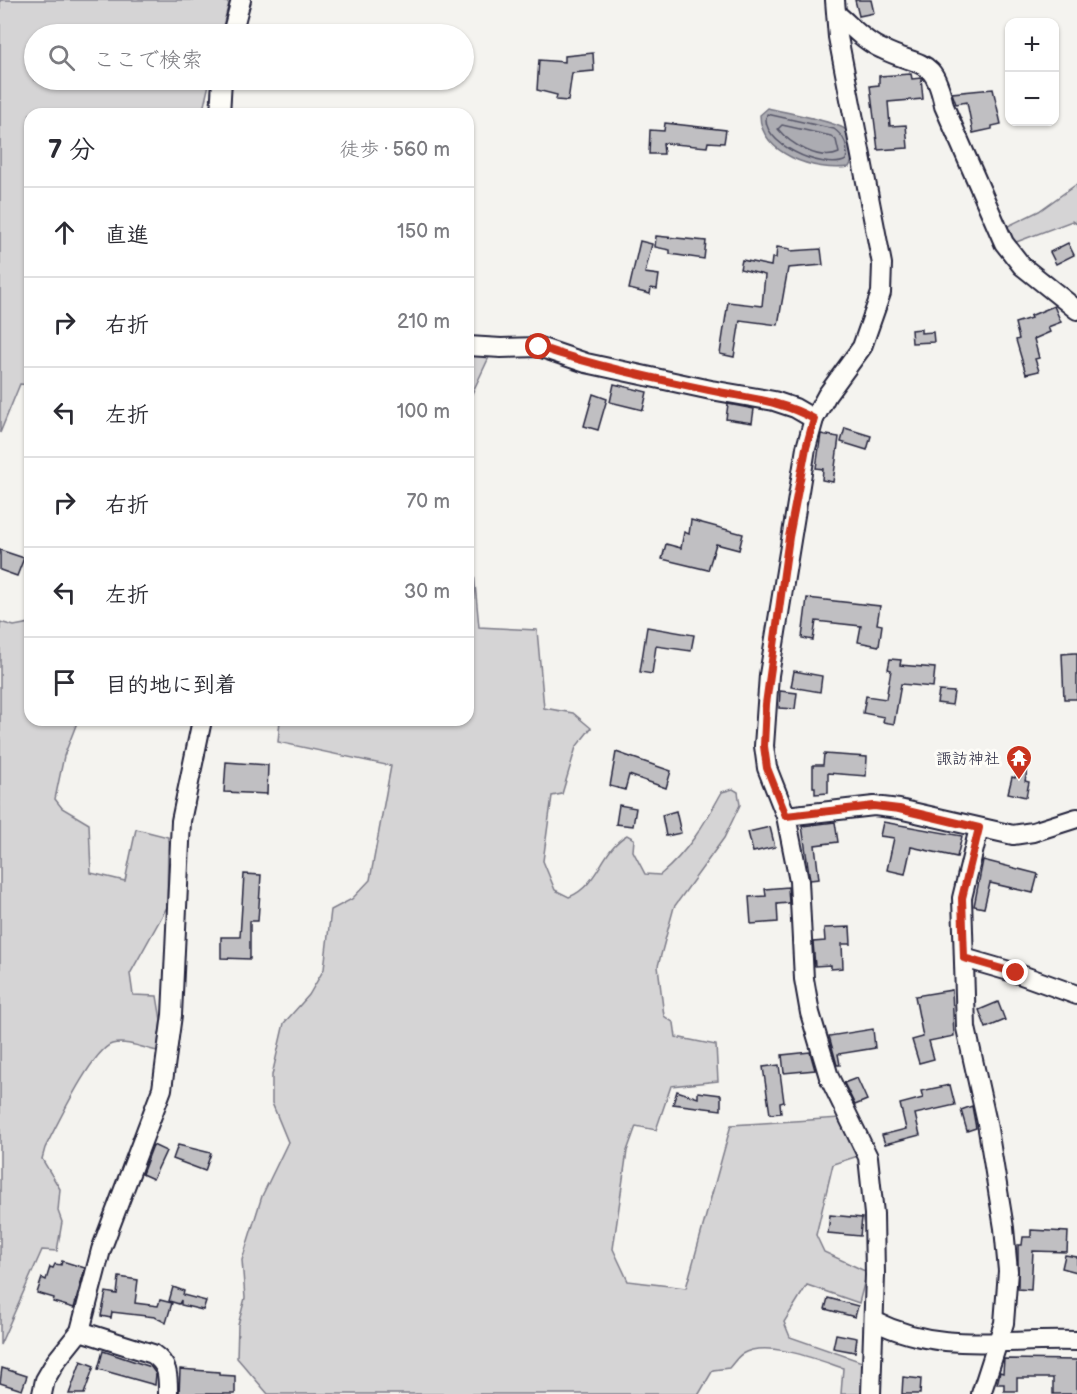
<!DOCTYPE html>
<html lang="ja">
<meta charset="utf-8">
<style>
:root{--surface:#fff;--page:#f7f7f7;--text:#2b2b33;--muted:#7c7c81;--line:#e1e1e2}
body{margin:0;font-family:"Balsamiq Sans","Klee One",sans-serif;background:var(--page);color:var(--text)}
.controls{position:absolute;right:18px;top:18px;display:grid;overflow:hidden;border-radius:12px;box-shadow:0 2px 4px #0004}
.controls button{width:54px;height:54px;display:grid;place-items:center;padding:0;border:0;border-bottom:2px solid var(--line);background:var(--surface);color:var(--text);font:30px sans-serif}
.stop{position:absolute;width:18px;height:18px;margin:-14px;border:4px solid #c8321e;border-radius:50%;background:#fff}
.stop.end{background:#c8321e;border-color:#fff;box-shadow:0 2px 6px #0008}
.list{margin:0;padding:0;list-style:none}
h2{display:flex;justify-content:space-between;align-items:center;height:78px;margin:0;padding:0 24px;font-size:26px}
h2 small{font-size:20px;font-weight:400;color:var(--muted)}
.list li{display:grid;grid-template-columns:39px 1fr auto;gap:18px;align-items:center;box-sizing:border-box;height:90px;padding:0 24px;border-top:2px solid var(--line)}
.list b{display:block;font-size:22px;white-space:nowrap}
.list em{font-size:20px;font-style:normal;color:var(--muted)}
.icon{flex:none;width:33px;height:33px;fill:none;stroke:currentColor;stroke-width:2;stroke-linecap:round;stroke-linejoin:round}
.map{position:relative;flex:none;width:1077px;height:1394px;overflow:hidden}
.search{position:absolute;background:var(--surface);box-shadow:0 2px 4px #0004;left:24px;top:24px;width:450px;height:66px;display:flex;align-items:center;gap:15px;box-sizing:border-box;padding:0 21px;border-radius:33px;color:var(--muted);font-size:22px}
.panel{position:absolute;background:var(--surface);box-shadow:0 2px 4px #0004;left:24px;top:108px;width:450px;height:618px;border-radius:18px}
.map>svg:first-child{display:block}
.green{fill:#d5d4d5;stroke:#7c7b88;stroke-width:1.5}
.water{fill:#acacb2;stroke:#757582;stroke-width:1.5}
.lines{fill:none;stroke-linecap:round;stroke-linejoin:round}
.shore{stroke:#59596b;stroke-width:1.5}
.building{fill:#c0bfc2;stroke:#22223b;stroke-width:1.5}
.minor-casing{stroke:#22223b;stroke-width:22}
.minor{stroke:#fdfcf7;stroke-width:18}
.route{stroke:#c8321e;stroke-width:8}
.labels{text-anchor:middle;stroke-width:6;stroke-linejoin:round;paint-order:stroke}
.poi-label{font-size:16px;fill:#22223b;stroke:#fdfcf7;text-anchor:end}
</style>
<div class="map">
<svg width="1077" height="1394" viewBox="0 0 1077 1394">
<rect width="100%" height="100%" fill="#f4f3ef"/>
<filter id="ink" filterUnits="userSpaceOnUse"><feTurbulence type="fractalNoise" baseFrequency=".0167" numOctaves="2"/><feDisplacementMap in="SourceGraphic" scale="12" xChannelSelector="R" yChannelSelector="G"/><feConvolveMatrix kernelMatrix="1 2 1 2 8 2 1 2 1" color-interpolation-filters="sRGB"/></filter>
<g filter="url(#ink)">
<g class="green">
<path d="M0 0H221L229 3 221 34H34V80H210L202 114H30V385L20 384 0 433Z"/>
<path d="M1077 184V224L1072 221 1011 244 1006 233 1008 226 1039 211Z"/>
<path d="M468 349 490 355 468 402Z"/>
<path d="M468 572 474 573 479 627 537 630 544 708 573 713 591 728 576 747 562 794 552 796 543 861 555 890 569 897C599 885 601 850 627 835L634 839 633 851 645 874 660 875C688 852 705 823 722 792L733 789 738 792 740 805 724 838 674 907 658 966 664 1016 674 1023 676 1037 716 1045 718 1081 671 1086 656 1130 636 1126 627 1151 613 1249 628 1281 686 1288 731 1125 840 1118 858 1156 833 1164 816 1235 824 1252 867 1272 859 1303 807 1285 784 1322 790 1337 865 1363 864 1394H841L843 1368C818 1360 766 1339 742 1354 737 1357 733 1364 729 1368L713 1370 699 1394H268L237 1358 238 1325 245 1298 242 1260 262 1196 288 1142 272 1103V1075L284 1023 309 995 324 969 331 910 352 899 370 880 391 766 278 742 280 720H468Z"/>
<path d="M0 622 14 626 30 623V720H78L64 756 55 799 62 808 89 824 91 873 125 881 136 829 168 837 167 907 130 974 133 995 157 996 161 1020 157 1051C144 1048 125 1040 112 1044 92 1050 56 1127 45 1148L42 1159 60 1189 58 1211 62 1222 57 1251 42 1250 0 1345Z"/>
</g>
<path class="water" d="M768 108C783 112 839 122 846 130 855 140 855 157 849 167 815 172 760 154 760 115Z"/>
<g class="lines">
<g class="shore">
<path d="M767 114 834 129C844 136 849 147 846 160 824 172 757 142 767 114Z"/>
<path d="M782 125 831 136 836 140 839 153C820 162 790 144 778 129Z"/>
</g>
</g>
<g class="building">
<path d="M855 0H871L874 13 859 16Z"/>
<path d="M593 53 594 71 572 73 568 101 556 100 557 95 537 90 539 60 565 62V56Z"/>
<path d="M911 74 912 79 921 78 923 99 888 102 890 126 906 125 908 148 878 150 870 86 879 85V76Z"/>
<path d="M993 89 1001 124 992 126V129L973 133 967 102 956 104 952 93Z"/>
<path d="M665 123 726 130 724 143 708 142 707 147 663 143 664 154H649L650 130 664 131Z"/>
<path d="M656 236 706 241 704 259 670 254V250L655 247Z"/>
<path d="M640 241 652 244 645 273 659 275 657 289 651 288 650 294 629 289Z"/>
<path d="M1068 243 1074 255 1056 264 1050 252Z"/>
<path d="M777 247 790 249V251L821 249 823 265 788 268 778 325 740 320 734 357 720 354 728 302 762 306 765 275 740 269 742 260 771 266 772 258H776Z"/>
<path d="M1054 306 1061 322 1048 327 1050 332 1034 339 1039 358 1035 359 1039 371 1026 374 1016 340 1019 339 1015 323 1031 318 1030 316Z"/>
<path d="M921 329V333L933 332 934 342 912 343 911 330Z"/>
<path d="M614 384 647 392 643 410 610 402Z"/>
<path d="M593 394 607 399 598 430 584 426Z"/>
<path d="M728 404 754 409 752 423 726 419Z"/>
<path d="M845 428 871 436 867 450 841 442Z"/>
<path d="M821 434 839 437 833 482 822 480 823 469 816 468Z"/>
<path d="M691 520 743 534 739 550 716 544 708 570 662 559 666 544 681 548 684 532 689 534Z"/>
<path d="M0 550 24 558 17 576 0 570Z"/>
<path d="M807 598 880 606 877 624 882 625 879 646 858 642 861 626 816 621 813 640 802 638Z"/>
<path d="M647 627 694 635 691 651 656 646 652 674 640 672Z"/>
<path d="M1074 653H1077V699H1064L1062 654Z"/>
<path d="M890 659 901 660 900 665 935 668 933 687 901 684 894 724 883 722 884 717 863 713 866 696 886 699 891 670 888 669Z"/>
<path d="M794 671 822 676 820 692 791 687Z"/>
<path d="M780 691 797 693 795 709 779 708Z"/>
<path d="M939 691 954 692 952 705 937 703Z"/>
<path d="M616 752 671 771 666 788 629 775 625 790 610 786Z"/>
<path d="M824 754 867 757 866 776 828 773V793L815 794V787H813V765H823Z"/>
<path d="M226 762 268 765 267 794 224 792Z"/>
<path d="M1019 765 1028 767 1025 781 1029 782 1026 797 1008 793 1012 777 1015 778Z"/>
<path d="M619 805 636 808 633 826 616 824Z"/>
<path d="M676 811 681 833 666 836 662 815Z"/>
<path d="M835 822 838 842 815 845 819 879 810 880 802 826Z"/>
<path d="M883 822 962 836 957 857 911 847 905 874 887 870 894 838 880 836Z"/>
<path d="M770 827 775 847 753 852 748 832Z"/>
<path d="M983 860 1038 874 1033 893 990 883 984 908 974 906Z"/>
<path d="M244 874 261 875 258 921H250V959L221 958V937H240Z"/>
<path d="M788 887 789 903 777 904 778 922 751 924 749 897 766 896 765 889Z"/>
<path d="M850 927 851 944H842L843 968 831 969V965L815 966 813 942 825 941 824 928Z"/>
<path d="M952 990 954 1036 929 1041 934 1059 919 1063 912 1040 923 1037 915 996Z"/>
<path d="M998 1002 1005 1020 986 1028 979 1010Z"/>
<path d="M873 1029 875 1048 838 1054 840 1065H837L829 1036Z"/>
<path d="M810 1052 815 1070 784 1073 782 1055Z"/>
<path d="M779 1065 784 1102 780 1103 781 1113 770 1114 763 1067Z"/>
<path d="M857 1078 867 1100 855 1105 844 1083Z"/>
<path d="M950 1085 955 1105 915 1114 920 1135 885 1144 882 1135 906 1129 900 1104 923 1098 921 1091Z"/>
<path d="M677 1091 698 1098V1092L721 1095V1110L673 1104Z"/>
<path d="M972 1106 976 1128 967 1131 961 1110Z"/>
<path d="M153 1145 166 1151 153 1179 142 1174Z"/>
<path d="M178 1145 211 1153 205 1171 173 1159Z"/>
<path d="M830 1215 862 1218 860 1236 828 1233Z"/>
<path d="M1031 1230 1068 1232 1067 1252 1033 1251 1031 1290 1018 1289V1245H1022L1023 1237H1031Z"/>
<path d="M1065 1255 1077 1257V1272L1062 1268Z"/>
<path d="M62 1261 85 1268 74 1308 53 1302 54 1298 37 1293 42 1278 46 1280 50 1267 53 1268 55 1264 61 1265Z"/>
<path d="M119 1277 138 1280 135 1303 158 1306 160 1300 172 1303 166 1323 155 1317 112 1312 111 1318 101 1316 106 1292 117 1294Z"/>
<path d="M173 1287 184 1291 183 1295 206 1301 203 1310 181 1305V1300L179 1304 169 1301Z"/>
<path d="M828 1298 858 1306 855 1317 825 1309Z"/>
<path d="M836 1334 857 1338 855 1352 833 1348Z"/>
<path d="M103 1351 151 1367 156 1374 155 1385 98 1369Z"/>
<path d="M1004 1359 1077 1360V1394H1053V1378H1017V1391H1004V1384H997L1000 1372 1003 1373Z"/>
<path d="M81 1361 94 1366 84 1394H69Z"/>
<path d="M2 1368 27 1376 22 1390 0 1383Z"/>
<path d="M180 1369 219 1372V1375L235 1376V1394H179Z"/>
<path d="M903 1377 921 1379 920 1394H902Z"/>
</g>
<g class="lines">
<defs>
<g id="minor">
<path d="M835 0 838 37 882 264 881 293 862 347 827 395 814 419 806 448 769 675 764 746 767 768 786 816 799 881 804 979 810 1013 829 1077 868 1157 874 1214 875 1275 871 1394"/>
<path d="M838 15C851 26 865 42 882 49 920 68 934 55 944 106L1004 243 1022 266 1077 310"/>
<path d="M232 34 241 0"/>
<path d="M220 114 222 80"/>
<path d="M468 346 501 348 539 347 586 363 711 390 774 401 795 408 814 419"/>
<path d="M786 816 874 806 899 809 1013 835 1033 832 1077 818"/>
<path d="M979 828 962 898 966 1028 987 1123 1004 1228 1008 1271 1004 1323 981 1394"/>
<path d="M964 958 1016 973 1077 995"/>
<path d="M874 1321C943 1355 1004 1338 1077 1341"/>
<path d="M80 1331 153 1354C169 1365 168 1376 168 1394"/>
<path d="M42 1394 45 1380 56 1361 80 1331 101 1250 162 1089 172 1015 181 821 202 720"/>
</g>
</defs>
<use href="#minor" class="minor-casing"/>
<use href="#minor" class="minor"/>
</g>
</g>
<g class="lines" filter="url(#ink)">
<path class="route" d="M539 347C595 366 652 378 709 390 746 398 781 400 814 419L806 448 789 537 766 704 764 746 767 768 786 816 874 806 899 809 979 828 962 898 964 958 1016 973"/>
</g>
<defs>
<symbol id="temple-pin" viewBox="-11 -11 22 30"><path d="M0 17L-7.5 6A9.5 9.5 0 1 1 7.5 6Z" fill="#c8321e" stroke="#fdfcf7"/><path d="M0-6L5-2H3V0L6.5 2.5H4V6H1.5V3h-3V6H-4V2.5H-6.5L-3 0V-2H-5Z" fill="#fff"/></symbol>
</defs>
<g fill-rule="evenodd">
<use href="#temple-pin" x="1004" y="743" width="30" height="40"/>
</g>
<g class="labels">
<g class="poi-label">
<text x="1000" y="764">諏訪神社</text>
</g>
</g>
</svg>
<div class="controls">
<button>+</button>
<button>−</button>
</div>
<div class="stop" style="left:539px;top:347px"></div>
<div class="stop end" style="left:1016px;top:973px"></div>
<div class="search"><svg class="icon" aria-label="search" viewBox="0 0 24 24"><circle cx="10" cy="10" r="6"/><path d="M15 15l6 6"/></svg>ここで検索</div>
<section class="panel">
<h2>7 分<small>徒歩 · 560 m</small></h2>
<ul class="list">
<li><svg class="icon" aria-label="ahead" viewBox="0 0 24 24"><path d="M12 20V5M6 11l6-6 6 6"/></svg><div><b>直進</b></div><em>150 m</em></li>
<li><svg class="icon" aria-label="right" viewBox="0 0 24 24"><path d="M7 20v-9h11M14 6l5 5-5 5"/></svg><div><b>右折</b></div><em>210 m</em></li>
<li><svg class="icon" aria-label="left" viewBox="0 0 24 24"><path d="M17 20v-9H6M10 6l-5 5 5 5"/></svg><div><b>左折</b></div><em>100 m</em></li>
<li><svg class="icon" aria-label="right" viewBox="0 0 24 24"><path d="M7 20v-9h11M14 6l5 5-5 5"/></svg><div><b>右折</b></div><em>70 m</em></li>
<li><svg class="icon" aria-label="left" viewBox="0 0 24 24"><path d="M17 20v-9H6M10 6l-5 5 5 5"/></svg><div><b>左折</b></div><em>30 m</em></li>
<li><svg class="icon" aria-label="arrive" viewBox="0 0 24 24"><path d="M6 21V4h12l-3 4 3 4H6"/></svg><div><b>目的地に到着</b></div></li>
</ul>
</section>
</div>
